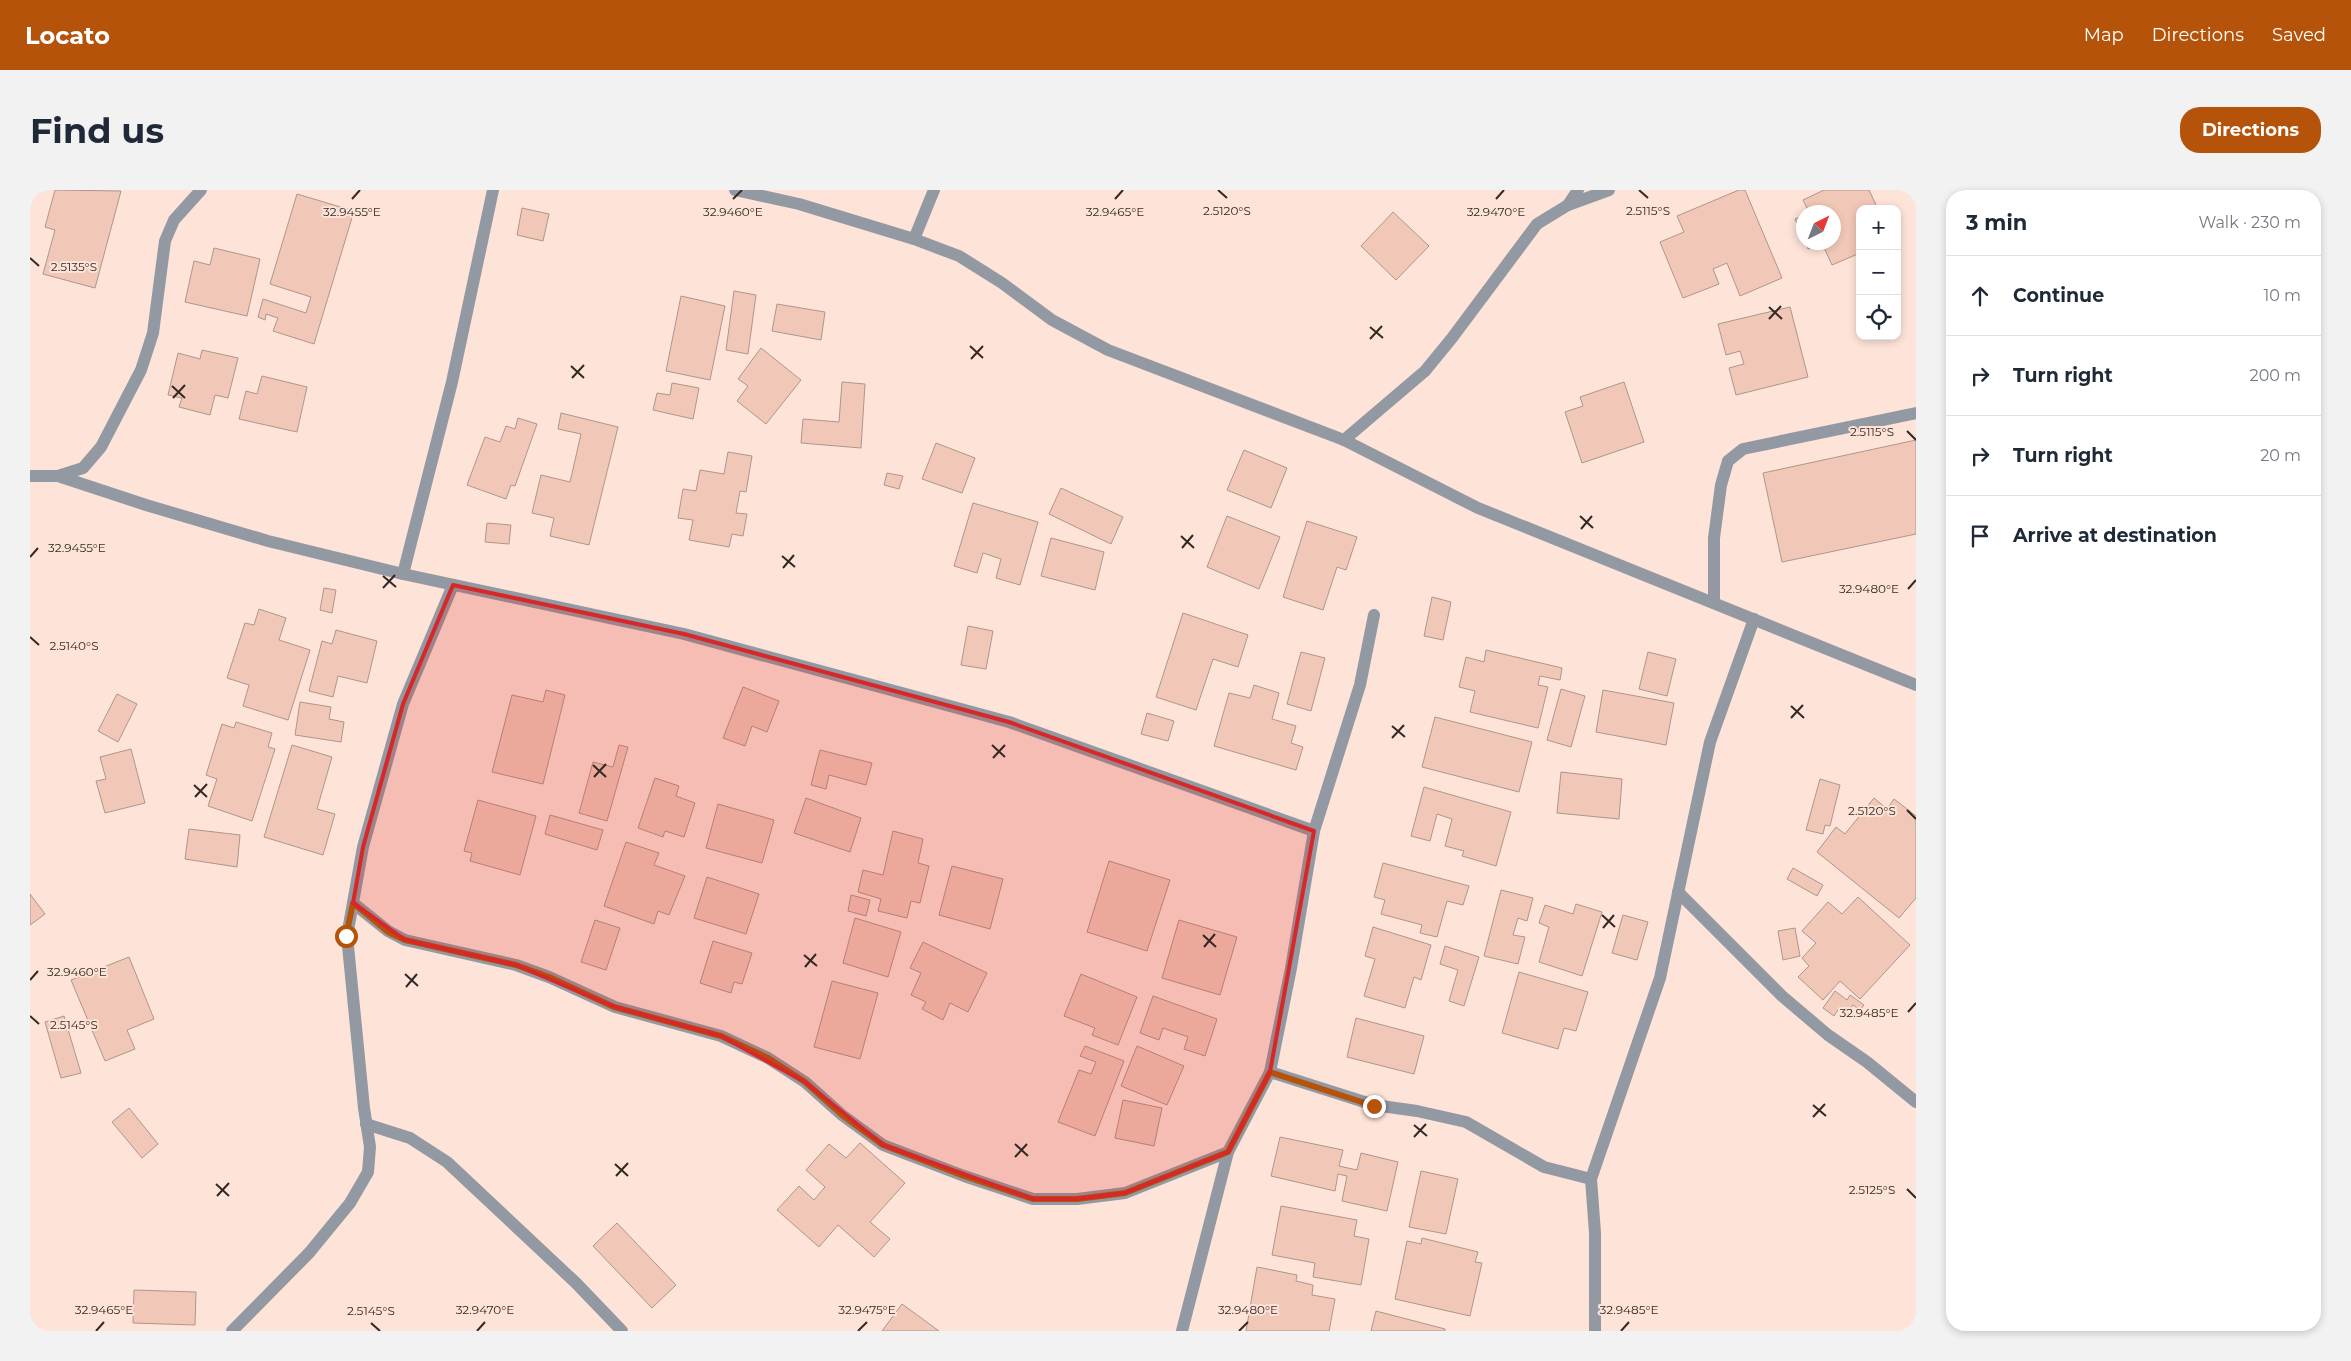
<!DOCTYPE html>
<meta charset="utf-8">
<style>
:root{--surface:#fff;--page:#f2f2f3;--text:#1f2937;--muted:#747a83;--line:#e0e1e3;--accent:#b45309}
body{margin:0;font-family:Montserrat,sans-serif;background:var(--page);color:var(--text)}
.controls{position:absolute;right:15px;top:15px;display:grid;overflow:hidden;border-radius:10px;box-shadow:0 2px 8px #0003}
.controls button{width:45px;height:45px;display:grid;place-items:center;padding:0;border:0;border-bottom:1px solid var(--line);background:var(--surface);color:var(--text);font:25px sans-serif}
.compass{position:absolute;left:1766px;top:15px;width:45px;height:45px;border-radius:50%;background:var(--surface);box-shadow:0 2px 8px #0003;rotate:42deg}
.stop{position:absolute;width:15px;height:15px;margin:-11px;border:4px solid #b45309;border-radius:50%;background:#fff}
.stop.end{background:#b45309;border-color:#fff;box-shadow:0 1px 5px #0008}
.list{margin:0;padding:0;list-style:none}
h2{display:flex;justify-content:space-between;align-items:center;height:65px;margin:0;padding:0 20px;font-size:21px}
h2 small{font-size:16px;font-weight:400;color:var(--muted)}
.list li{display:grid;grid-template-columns:32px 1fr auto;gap:15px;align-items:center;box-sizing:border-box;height:80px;padding:0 20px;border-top:1px solid var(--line)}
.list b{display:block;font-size:19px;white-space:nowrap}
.list em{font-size:16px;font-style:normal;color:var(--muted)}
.icon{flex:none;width:28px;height:28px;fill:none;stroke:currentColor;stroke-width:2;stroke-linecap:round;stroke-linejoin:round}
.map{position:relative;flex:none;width:1886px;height:1141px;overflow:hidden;border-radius:20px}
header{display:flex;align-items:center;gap:30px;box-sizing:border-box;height:70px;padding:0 25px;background:var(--accent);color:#fff}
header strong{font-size:24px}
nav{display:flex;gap:28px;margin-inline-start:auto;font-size:18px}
.intro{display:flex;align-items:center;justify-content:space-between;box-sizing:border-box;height:120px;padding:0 30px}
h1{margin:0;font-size:35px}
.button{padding:12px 22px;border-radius:20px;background:var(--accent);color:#fff;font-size:18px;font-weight:700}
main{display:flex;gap:30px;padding:0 30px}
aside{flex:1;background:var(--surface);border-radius:20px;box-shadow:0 2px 8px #0003}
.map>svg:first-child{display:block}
.building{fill:#f1c8b8;stroke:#ae958b}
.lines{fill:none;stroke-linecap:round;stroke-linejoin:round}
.minor{stroke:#9399a2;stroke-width:12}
.route{stroke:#b45309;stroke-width:6}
.marked{fill:#d62828;fill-opacity:0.2;stroke:#d62828;stroke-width:4;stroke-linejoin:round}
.ticks{fill:none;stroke:#322824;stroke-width:2}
.ticks-label{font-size:12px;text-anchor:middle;fill:#322824;stroke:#fee3d8;stroke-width:4;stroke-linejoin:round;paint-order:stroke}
</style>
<header>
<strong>Locato</strong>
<nav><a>Map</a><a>Directions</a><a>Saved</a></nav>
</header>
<div class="intro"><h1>Find us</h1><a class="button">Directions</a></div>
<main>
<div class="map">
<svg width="1886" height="1141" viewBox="0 0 1886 1141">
<rect width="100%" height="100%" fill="#fee3d8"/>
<g class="building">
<path d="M25 0 91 1 65 98 13 84 25 40 15 37Z"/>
<path d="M1709 0H1715L1752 88 1710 106 1697 73 1683 79 1689 94 1653 108 1630 52 1654 42 1647 26Z"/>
<path d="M1794 0H1839L1848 19H1830V63L1802 75 1792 53 1778 59 1776 52H1804V22H1779L1773 10Z"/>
<path d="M267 4 324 21 284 154 243 141 248 128 236 124 235 130 228 127 233 109 276 123 281 107 240 94Z"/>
<path d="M492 18 519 24 513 51 487 45Z"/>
<path d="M1363 22 1399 56 1366 90 1331 56Z"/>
<path d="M1774 26V48L1765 29Z"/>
<path d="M184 58 230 69 217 126 155 112 164 71 180 75Z"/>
<path d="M704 101 726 105 718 164 696 160Z"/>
<path d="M651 106 695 116 680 190 636 181Z"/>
<path d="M747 114 795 122 791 150 742 141Z"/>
<path d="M1760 117 1778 187 1706 205 1699 178 1714 174 1710 161 1696 165 1688 134Z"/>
<path d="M731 158 771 190 736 234 707 211 718 196 708 189Z"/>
<path d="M172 160 208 168 198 208 185 205 180 225 149 217 152 208 138 205 148 163 170 169Z"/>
<path d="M232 186 277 197 267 242 209 229 216 201 227 204Z"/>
<path d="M812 192 835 194 831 258 771 253 773 229 809 232Z"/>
<path d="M1594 192 1614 252 1552 273 1535 222 1553 216 1550 207Z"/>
<path d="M642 193 669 198 663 229 623 220 627 203 640 205Z"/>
<path d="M531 223 588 237 559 355 520 346 524 328 502 323 511 285 540 292 551 244 528 239Z"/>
<path d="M488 228 507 234 485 296 481 295 476 309 437 295 455 247 470 252 476 236 485 239Z"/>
<path d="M1886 250V344L1752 372 1733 283Z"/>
<path d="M906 253 945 268 932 303 892 289Z"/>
<path d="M1214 260 1257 278 1241 318 1197 300Z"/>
<path d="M698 262 722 266 716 302 710 301 706 323 717 324 713 346 702 344 699 357 659 350 663 330 648 328 653 299 666 301 670 280 694 284Z"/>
<path d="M857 283 873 286 869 299 854 295Z"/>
<path d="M1031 298 1093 327 1081 354 1019 324Z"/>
<path d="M943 313 1008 332 990 395 966 388 971 369 953 363 947 383 924 376Z"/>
<path d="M1197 326 1250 347 1229 399 1177 377Z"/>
<path d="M1277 331 1327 347 1316 380 1307 377 1293 420 1253 407Z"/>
<path d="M457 333 481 335 479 354 455 352Z"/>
<path d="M1021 348 1074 362 1065 400 1011 386Z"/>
<path d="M294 398 306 400 302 423 290 420Z"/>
<path d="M1402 407 1421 412 1413 450 1394 446Z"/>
<path d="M229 419 256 428 249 450 280 460 258 530 213 516 219 495 197 488 215 433 224 435Z"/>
<path d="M1153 423 1218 445 1208 477 1183 469 1166 520 1126 507Z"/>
<path d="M938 436 963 441 956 479 931 475Z"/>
<path d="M306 440 347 451 337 493 308 486 303 507 279 501 292 451 302 454Z"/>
<path d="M1456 460 1532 478 1530 490 1510 486 1508 495 1518 497 1508 538 1440 522 1445 501 1429 497 1436 467 1454 472Z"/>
<path d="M1271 462 1295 468 1281 521 1257 514Z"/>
<path d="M1618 462 1646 469 1637 506 1609 499Z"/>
<path d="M1224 495 1249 503 1242 529 1266 536 1261 553 1273 557 1266 580 1184 556 1199 503 1220 508Z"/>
<path d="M713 497 749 511 737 542 722 536 715 556 693 548Z"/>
<path d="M1531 499 1555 506 1541 557 1517 550Z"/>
<path d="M516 500 535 505 513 594 462 582 482 505 513 512Z"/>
<path d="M1573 500 1644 513 1636 555 1566 542Z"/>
<path d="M87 504 107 514 88 552 68 541Z"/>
<path d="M270 512 301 517 299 529 314 532 311 552 265 545Z"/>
<path d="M1117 523 1144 531 1138 551 1111 544Z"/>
<path d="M1405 527 1502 552 1489 602 1392 577Z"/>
<path d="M206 532 242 543 238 557 245 559 222 631 178 616 187 589 176 585 192 534 204 538Z"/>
<path d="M262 555 302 567 287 619 305 624 293 665 234 647Z"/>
<path d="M589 555 598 557 577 631 549 623 563 572 583 577Z"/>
<path d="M101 559 115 613 75 623 66 591 76 589 70 567Z"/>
<path d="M790 560 842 573 836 595 799 585 796 599 781 595Z"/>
<path d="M1531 582 1592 589 1589 629 1527 623Z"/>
<path d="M625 588 649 596 646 606 665 613 654 647 635 641 633 647 608 638Z"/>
<path d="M1790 589 1810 595 1800 636 1795 635 1793 644 1776 640Z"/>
<path d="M1394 597 1481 622 1466 676 1432 666 1434 661 1415 656 1422 629 1407 624 1400 651 1381 646Z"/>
<path d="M776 608 831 628 820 662 764 643Z"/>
<path d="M1844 608 1857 619 1864 609 1886 626V708L1869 728 1787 662 1806 637 1815 644Z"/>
<path d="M448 610 506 626 490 685 440 671 442 663 434 661Z"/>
<path d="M688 614 744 630 732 673 676 658Z"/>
<path d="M520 625 573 640 567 660 515 644Z"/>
<path d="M159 639 210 645 207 677 155 669Z"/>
<path d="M863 641 893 649 888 673 899 676 890 713 881 711 877 728 848 721 851 709 828 702 833 680 853 685Z"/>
<path d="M596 652 629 663 624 675 655 686 639 725 628 721 624 734 574 716Z"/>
<path d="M1079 671 1140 690 1117 761 1057 742Z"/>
<path d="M1353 673 1439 696 1433 715 1417 711 1407 747 1390 743 1392 735 1351 724 1355 710 1344 707Z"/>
<path d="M922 676 973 689 960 739 909 725Z"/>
<path d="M1763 678 1793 695 1787 706 1757 689Z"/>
<path d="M677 687 729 704 716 744 664 728Z"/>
<path d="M1471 700 1503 708 1497 731 1488 728 1483 745 1495 747 1488 774 1454 766Z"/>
<path d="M0 704 15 724 0 735Z"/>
<path d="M821 705 840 710 836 726 818 721Z"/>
<path d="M1828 707 1880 755 1830 809 1810 791 1793 810 1768 787 1779 776 1772 768 1786 753 1772 741 1798 712 1812 724Z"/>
<path d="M1546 714 1572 722 1552 786 1509 772 1519 737 1509 733 1515 715 1543 724Z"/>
<path d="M1593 725 1618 732 1607 770 1582 763Z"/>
<path d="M825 728 871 742 858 787 813 773Z"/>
<path d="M565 730 590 738 576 780 551 772Z"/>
<path d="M1149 730 1207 747 1190 805 1132 788Z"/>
<path d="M1343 737 1401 755 1391 790 1384 787 1375 818 1334 806 1345 769 1335 766Z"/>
<path d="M1765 738 1770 766 1753 770 1748 741Z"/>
<path d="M683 751 722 763 712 794 704 792 701 803 670 793Z"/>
<path d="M893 752 957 783 938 822 920 813 913 830 892 819 896 812 881 805 891 783 880 778Z"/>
<path d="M1415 756 1449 767 1434 816 1419 811 1428 780 1410 774Z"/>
<path d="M99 767 124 829 97 840 105 859 75 871 41 790Z"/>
<path d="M1489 782 1558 802 1546 841 1534 838 1528 859 1472 843Z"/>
<path d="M1051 784 1107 807 1088 855 1062 845 1065 838 1034 826Z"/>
<path d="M802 791 848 803 830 869 784 857Z"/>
<path d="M1805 801 1817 810 1820 805 1834 815 1830 820 1823 815 1817 822 1810 817 1804 826 1793 818Z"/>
<path d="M1123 806 1187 829 1175 866 1154 859 1158 847 1133 838 1129 850 1110 843Z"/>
<path d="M34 826 51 883 31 888 15 832Z"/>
<path d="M1326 828 1394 846 1384 884 1317 867Z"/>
<path d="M1055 856 1094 871 1065 946 1028 932 1049 880 1061 884 1066 872 1050 866Z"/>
<path d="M1107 856 1154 876 1137 915 1091 896Z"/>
<path d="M1093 910 1132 918 1124 956 1085 948Z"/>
<path d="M99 918 128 954 112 968 82 932Z"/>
<path d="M1250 947 1313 960 1309 976 1327 980 1331 963 1368 972 1357 1021 1312 1011 1317 986 1308 984 1305 1001 1241 986Z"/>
<path d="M830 953 875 993 840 1032 860 1049 844 1067 808 1035 789 1057 747 1020 769 996 784 1010 795 997 776 980 799 954 816 968Z"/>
<path d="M1391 981 1428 989 1416 1044 1379 1037Z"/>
<path d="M1251 1016 1327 1030 1324 1046 1339 1049 1331 1095 1283 1087 1285 1073 1242 1065Z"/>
<path d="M587 1033 646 1095 622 1118 563 1056Z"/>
<path d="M1392 1048 1448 1062 1445 1072 1452 1073 1440 1126 1365 1109 1377 1051 1391 1054Z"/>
<path d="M1227 1077 1267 1085 1266 1091 1283 1095 1282 1105 1305 1109 1299 1141H1216Z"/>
<path d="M104 1100 166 1102 165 1135 103 1133Z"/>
<path d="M872 1114 909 1141H852Z"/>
<path d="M1346 1121 1415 1139V1141H1341Z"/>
</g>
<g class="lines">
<g class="minor">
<path d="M705 0 769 14 884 49 929 66 972 93 1022 130 1078 160 1314 250 1448 318 1886 495"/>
<path d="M1538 15 1548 0"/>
<path d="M884 49 904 0"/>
<path d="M1314 250 1395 181 1422 148 1507 34 1538 15 1579 0"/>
<path d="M0 286H28L53 278 71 257 111 180 123 143 135 51 144 30 171 0"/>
<path d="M28 286 116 315 238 351 373 384 654 444 979 532 1284 641"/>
<path d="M373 384 422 192 463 0"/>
<path d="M1684 413V348L1691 295 1698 271 1713 259 1886 223"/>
<path d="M1648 702 1752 806 1798 845 1837 872 1886 912"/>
<path d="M323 713 358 741 375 750 486 775 519 787 585 817 691 846 738 868 775 892 812 925 853 955 934 986 1003 1009H1047L1095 1003 1198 962"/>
<path d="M1240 882 1344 915 1387 921 1436 932 1514 977 1561 989"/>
<path d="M336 934 380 948 417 972 546 1093 592 1141"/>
<path d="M202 1141 279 1063 320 1013 338 982 340 957 334 918 317 746 333 657 373 514 423 395"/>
<path d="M1152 1141 1198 962 1240 882 1261 778 1284 641 1330 495 1344 425"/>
<path d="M1565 1141V1043L1561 989 1630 788 1680 552 1724 429"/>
</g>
</g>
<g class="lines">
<path class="route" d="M316 746 323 713 358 742 375 750 486 775 519 787 584 817 691 846 738 868 775 892 812 925 853 955 934 986 1003 1009H1047L1095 1003 1198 962 1240 882 1344 916"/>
</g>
<path class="marked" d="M423 395 654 444 979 532 1284 641 1240 882 1198 962 1095 1003 1047 1009H1003L853 955 775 892 691 846 585 817 486 775 375 750 323 713 333 657 373 514Z"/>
<path class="ticks" d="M1188 0 1197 8M1609 0 1618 8M322 9 330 0M703 9 712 0M1085 9 1093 0M1466 9 1474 0M0 68 9 76M1739 117 1752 129M1739 129 1751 116M1340 137 1353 148M1340 149 1352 136M940 156 953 168M941 169 953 156M541 176 554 188M542 188 554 175M142 196 155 208M143 208 155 195M1877 241 1886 250M1550 326 1563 338M1551 339 1562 326M1151 346 1164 358M1152 358 1163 345M752 366 765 377M0 367 8 358M753 378 764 365M353 386 366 397M353 398 365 385M1878 399 1886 390M0 447 9 455M1761 516 1774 528M1761 528 1773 515M1362 536 1375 547M1362 548 1374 535M962 555 975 567M963 568 975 555M563 575 576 587M564 587 576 574M164 595 177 607M165 607 177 594M1877 620 1886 629M1572 725 1585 737M1573 738 1584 725M1173 745 1186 757M1174 757 1185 744M774 765 787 776M775 777 786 764M375 784 388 796M0 790 8 781M376 797 387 784M1878 822 1886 813M0 826 9 834M1783 915 1796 926M1783 927 1795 914M1384 935 1397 946M1384 947 1396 934M985 954 998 966M985 967 997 954M585 974 598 986M586 986 598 973M186 994 199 1006M1877 999 1886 1008M187 1006 199 993M341 1133 350 1141M66 1141 74 1132M447 1141 455 1132M828 1141 837 1132M1209 1141 1218 1132M1591 1141 1599 1132"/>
<g class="ticks-label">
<text x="1197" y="25">2.5120°S</text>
<text x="1618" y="25">2.5115°S</text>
<text x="322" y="26">32.9455°E</text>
<text x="703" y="26">32.9460°E</text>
<text x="1085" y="26">32.9465°E</text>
<text x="1466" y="26">32.9470°E</text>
<text x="44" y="81">2.5135°S</text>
<text x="1842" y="246">2.5115°S</text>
<text x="47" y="362">32.9455°E</text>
<text x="1839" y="403">32.9480°E</text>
<text x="44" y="460">2.5140°S</text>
<text x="1842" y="625">2.5120°S</text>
<text x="47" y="786">32.9460°E</text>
<text x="1839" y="827">32.9485°E</text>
<text x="44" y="839">2.5145°S</text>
<text x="1842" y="1004">2.5125°S</text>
<text x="74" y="1124">32.9465°E</text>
<text x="455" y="1124">32.9470°E</text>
<text x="837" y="1124">32.9475°E</text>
<text x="1218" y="1124">32.9480°E</text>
<text x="1599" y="1124">32.9485°E</text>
<text x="341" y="1125">2.5145°S</text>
</g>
</svg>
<div class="controls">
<button>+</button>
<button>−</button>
<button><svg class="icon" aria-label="locate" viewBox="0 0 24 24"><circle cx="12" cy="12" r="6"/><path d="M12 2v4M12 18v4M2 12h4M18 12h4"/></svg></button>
</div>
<svg class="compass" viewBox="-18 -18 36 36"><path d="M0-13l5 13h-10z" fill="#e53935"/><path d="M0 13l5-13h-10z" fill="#747a83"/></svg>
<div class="stop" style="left:316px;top:746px"></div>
<div class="stop end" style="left:1344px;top:916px"></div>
</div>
<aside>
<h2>3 min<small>Walk · 230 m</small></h2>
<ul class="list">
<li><svg class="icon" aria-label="ahead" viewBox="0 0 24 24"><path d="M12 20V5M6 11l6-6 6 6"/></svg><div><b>Continue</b></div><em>10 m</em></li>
<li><svg class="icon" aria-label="right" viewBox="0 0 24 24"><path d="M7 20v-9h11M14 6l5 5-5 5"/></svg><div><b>Turn right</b></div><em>200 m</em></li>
<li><svg class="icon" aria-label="right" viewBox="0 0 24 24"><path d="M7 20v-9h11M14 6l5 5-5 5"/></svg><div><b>Turn right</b></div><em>20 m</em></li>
<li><svg class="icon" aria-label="arrive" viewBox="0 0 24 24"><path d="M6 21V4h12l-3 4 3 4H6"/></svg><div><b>Arrive at destination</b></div></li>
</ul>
</aside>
</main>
